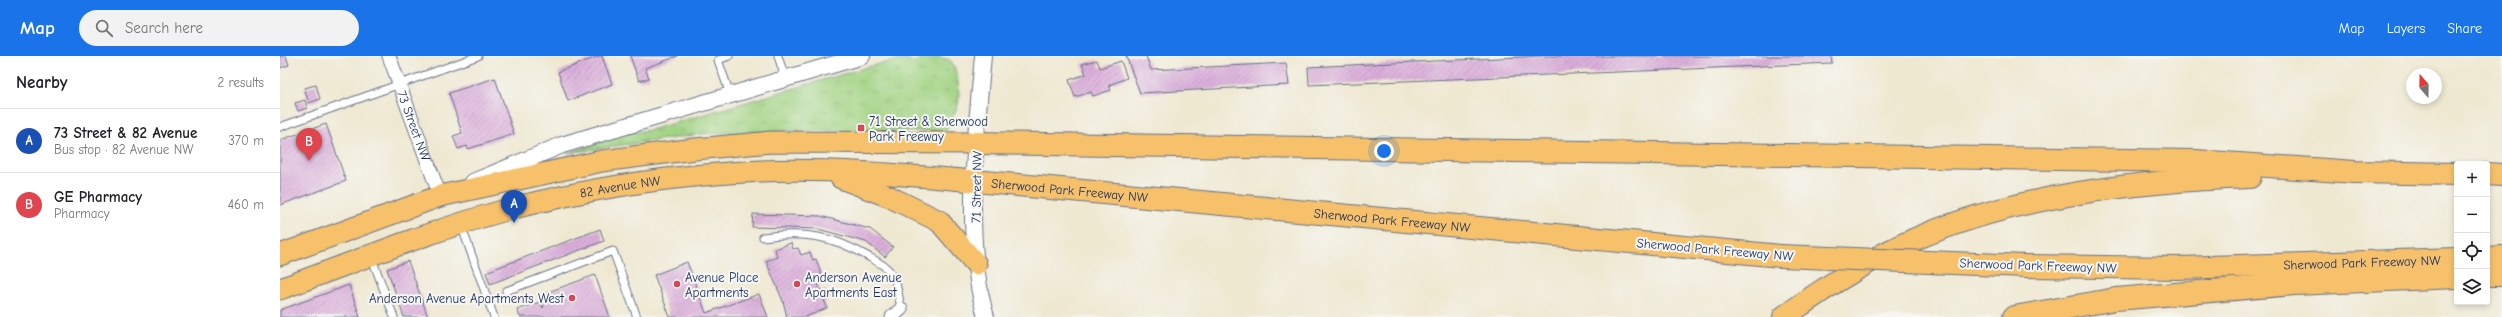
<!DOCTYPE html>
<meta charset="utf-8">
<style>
:root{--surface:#fff;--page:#f2f2f2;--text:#202124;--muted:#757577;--line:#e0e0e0;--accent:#1a73e8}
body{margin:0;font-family:"Comic Neue",sans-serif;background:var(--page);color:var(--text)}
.controls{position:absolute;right:12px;bottom:12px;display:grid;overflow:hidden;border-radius:4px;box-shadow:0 2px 6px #0003}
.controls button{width:36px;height:36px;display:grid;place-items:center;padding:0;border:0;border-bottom:1px solid var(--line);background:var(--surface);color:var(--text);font:20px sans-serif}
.compass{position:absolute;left:2126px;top:12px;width:36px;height:36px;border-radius:50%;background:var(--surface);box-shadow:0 2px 6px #0003;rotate:340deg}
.you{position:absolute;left:1104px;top:95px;width:14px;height:14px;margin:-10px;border:3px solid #fff;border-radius:50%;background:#1a73e8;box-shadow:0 0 0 6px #1a73e833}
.badge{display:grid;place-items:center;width:26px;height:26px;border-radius:50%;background:var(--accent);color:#fff;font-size:13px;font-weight:700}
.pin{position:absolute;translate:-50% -33px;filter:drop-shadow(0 1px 2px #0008)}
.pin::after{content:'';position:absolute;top:21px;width:14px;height:12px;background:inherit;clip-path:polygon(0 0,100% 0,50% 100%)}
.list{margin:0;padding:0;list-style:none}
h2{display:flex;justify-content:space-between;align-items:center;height:52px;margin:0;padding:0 16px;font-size:17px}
h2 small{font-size:13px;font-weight:400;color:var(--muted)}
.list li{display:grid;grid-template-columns:26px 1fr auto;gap:12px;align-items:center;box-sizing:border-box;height:64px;padding:0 16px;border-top:1px solid var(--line)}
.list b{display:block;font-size:15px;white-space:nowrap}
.list p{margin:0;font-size:13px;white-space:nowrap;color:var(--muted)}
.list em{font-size:13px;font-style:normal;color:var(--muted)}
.icon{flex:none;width:22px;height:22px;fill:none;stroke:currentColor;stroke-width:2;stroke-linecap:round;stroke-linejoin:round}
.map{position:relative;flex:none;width:2222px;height:261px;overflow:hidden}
header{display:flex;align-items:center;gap:24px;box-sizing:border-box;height:56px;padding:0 20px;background:var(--accent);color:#fff}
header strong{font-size:19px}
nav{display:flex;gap:22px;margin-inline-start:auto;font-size:14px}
.search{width:280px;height:36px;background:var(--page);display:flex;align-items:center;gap:10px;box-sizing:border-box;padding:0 14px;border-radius:22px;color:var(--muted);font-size:15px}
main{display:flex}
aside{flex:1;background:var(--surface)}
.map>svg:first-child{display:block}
.grass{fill:url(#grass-tufts);stroke:#5e8170}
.building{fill:url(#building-hatch)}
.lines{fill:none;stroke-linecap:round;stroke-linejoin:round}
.service-casing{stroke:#657086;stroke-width:9}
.minor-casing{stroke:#657086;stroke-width:15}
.tertiary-casing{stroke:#657086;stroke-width:18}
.primary-casing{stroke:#657086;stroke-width:23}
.motorway-casing{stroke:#657086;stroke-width:24}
.service{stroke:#fff;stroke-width:7}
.minor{stroke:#fff;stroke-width:13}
.tertiary{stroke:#fff;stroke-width:16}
.primary{stroke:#f6c16b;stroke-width:21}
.motorway{stroke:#f6c16b;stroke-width:22}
.motorway-bridge-casing{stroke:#657086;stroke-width:24;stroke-linecap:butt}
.motorway-bridge{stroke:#f6c16b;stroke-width:22}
.poi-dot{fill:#d1495b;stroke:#f6f6f2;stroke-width:1.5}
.labels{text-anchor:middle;stroke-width:4;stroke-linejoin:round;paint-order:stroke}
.poi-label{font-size:13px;fill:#1b2f5e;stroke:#f6f6f2;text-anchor:start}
.street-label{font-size:13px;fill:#1b2f5e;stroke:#f6f6f2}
</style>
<header>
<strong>Map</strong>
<div class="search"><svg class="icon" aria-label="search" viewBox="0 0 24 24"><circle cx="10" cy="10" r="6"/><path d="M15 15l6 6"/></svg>Search here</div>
<nav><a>Map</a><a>Layers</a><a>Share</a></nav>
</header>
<main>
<aside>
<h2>Nearby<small>2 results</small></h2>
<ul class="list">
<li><span class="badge" style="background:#1a4fb4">A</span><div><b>73 Street &amp; 82 Avenue</b><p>Bus stop · 82 Avenue NW</p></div><em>370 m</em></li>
<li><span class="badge" style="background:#e0444e">B</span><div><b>GE Pharmacy</b><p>Pharmacy</p></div><em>460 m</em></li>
</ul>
</aside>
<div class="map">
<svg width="2222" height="261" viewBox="0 0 2222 261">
<defs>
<pattern id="grass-tufts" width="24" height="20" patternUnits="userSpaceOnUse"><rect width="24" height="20" fill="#a1d382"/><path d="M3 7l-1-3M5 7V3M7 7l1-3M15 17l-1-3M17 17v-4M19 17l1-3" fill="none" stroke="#8ab573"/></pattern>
<pattern id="building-hatch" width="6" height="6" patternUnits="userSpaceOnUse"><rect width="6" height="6" fill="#dcafdb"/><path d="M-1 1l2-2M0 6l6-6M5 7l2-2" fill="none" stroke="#b28fb5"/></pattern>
</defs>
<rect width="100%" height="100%" fill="#f6f6f2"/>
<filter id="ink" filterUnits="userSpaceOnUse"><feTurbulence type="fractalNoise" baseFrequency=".025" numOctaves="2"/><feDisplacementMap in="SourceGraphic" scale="8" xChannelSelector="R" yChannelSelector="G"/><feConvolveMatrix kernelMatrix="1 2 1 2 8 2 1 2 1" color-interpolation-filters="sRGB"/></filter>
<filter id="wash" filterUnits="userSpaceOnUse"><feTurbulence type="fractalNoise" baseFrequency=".012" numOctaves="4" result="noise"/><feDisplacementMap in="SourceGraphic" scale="16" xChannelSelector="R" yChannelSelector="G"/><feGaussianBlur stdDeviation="0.9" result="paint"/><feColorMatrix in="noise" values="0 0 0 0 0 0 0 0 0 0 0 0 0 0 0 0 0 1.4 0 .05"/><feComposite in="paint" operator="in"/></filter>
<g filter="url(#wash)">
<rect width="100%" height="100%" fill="#efe8d1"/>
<path class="grass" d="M656 0 670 4C678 12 682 44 676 54 673 62 668 65 667 74L664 75H508L421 78 287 97 345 77 370 74 598 8 627 3 634 7 641 3Z"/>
<g id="blocks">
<g class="building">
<path d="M0 0H6L9 9 0 12Z"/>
<path d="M319 0H322L332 28 288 45 278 16Z"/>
<path d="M350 0H398L365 12 369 22 359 25Z"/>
<path d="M846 0H866L871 14 1006 7 1009 29 860 37Z"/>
<path d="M1262 0H1551L1552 7 1029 29 1028 11Z"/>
<path d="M817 4 820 12 841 5 847 22 829 29 831 34 813 40 811 36 795 41 789 24 806 18 802 8Z"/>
<path d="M215 22 234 78 188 93 187 90 178 93 173 80 182 77 169 37Z"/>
<path d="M36 29 40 43 29 47 24 32Z"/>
<path d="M25 44 27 52 18 55 15 47Z"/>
<path d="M46 68 66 125 0 149V84Z"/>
<path d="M473 158 540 160 590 173 613 191 605 201 586 186 538 173 472 171Z"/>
<path d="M320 173 324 185 210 228 206 216Z"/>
<path d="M511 187 513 193 518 192 521 199 530 196 533 204 536 203 542 221 536 223 541 236 546 234 549 243 544 244 547 252 526 261H507L503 245 486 205 497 201 495 193Z"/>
<path d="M128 205 148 261H124L107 213Z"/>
<path d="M407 206 426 257 479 238 488 261H390L374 219Z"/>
<path d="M315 219 330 261H240L237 254 260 246 263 252 264 251 260 239Z"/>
<path d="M69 229 80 261H0V254Z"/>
</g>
</g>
</g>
<g filter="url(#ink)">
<use href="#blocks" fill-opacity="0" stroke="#657086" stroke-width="1"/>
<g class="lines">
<defs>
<g id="service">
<path d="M449 0 438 4 450 38"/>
<path d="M498 0 505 22"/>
<path d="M0 71 198 0"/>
<path d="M181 169 214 261"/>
<path d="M483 181C524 175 553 180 589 201 598 206 608 211 613 220 618 229 619 243 621 253"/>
<path d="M91 200 114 261"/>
<path d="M226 235 333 195 357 261"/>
</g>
<g id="minor">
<path id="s1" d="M109 0 160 140"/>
<path d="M612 261 621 253"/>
</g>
<g id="tertiary">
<path d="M703 0C696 80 683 184 706 261"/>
<path d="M193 126 282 89 582 0"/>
</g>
<g id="primary">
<path d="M561 122 610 141 659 165 696 208"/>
<path d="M0 199 160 140 322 105 415 93 491 86 696 87"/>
<path id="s2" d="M0 233C75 206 149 175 226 154 309 132 395 119 481 115 552 112 624 119 695 125"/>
</g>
<g id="motorway">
<path d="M696 87 1916 105 2075 116 2177 118"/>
<path d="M2207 118 2222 119"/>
<path id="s3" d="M695 125 1501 200"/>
<path d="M2207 202 2222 201"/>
<path id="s4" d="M1746 210 1899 212 2177 203"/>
<path d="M2207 219H2222"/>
<path d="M1504 261C1544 232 1587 204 1633 184 1736 139 1858 125 1970 121"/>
<path d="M1734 261 1836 243 2014 228 2177 221"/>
</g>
</defs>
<use href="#service" class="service-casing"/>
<use href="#minor" class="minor-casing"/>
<use href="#tertiary" class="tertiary-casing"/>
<use href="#primary" class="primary-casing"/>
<use href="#motorway" class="motorway-casing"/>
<use href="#service" class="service"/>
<use href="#minor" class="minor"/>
<use href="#tertiary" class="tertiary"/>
<use href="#primary" class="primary"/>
<use href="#motorway" class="motorway"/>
<defs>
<path id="motorway-bridge" d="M1501 200 1746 210"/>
</defs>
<use href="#motorway-bridge" class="motorway-bridge-casing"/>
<use href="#motorway-bridge" class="motorway-bridge"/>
</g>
</g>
<g class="poi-dot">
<rect x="577" y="68" width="8" height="8" rx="2"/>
<circle cx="397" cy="228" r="4"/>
<circle cx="517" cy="228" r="4"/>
<circle cx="292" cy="242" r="4"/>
</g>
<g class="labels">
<g class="poi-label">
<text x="589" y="70">71 Street &amp; Sherwood<tspan x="589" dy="15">Park Freeway</tspan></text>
<text x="405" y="226">Avenue Place<tspan x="405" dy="15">Apartments</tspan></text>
<text x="525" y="226">Anderson Avenue<tspan x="525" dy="15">Apartments East</tspan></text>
<text x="284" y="247" text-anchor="end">Anderson Avenue Apartments West</text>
</g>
<g class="street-label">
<text dy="5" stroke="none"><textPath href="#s1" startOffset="74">73 Street NW</textPath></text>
<text transform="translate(696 131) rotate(-89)" y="5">71 Street NW</text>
<text dy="5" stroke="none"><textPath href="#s2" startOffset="356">82 Avenue NW</textPath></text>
<text dy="5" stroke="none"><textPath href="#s3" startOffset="95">Sherwood Park Freeway NW</textPath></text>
<text dy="5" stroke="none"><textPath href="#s3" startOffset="419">Sherwood Park Freeway NW</textPath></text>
<text transform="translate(1435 193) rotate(5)" y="5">Sherwood Park Freeway NW</text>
<text dy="5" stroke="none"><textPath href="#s4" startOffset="336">Sherwood Park Freeway NW</textPath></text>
<text transform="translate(1758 209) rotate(2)" y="5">Sherwood Park Freeway NW</text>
</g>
</g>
</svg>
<div class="controls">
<button>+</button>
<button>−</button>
<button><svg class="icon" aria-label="locate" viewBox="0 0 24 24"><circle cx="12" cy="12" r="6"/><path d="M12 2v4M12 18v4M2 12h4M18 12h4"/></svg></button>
<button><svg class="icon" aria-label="layers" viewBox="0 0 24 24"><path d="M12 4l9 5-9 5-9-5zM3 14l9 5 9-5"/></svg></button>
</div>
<svg class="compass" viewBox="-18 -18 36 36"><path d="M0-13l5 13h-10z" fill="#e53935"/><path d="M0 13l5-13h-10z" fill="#757577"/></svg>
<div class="you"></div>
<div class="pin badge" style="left:234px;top:167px;background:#1a4fb4">A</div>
<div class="pin badge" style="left:29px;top:105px;background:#e0444e">B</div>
</div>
</main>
